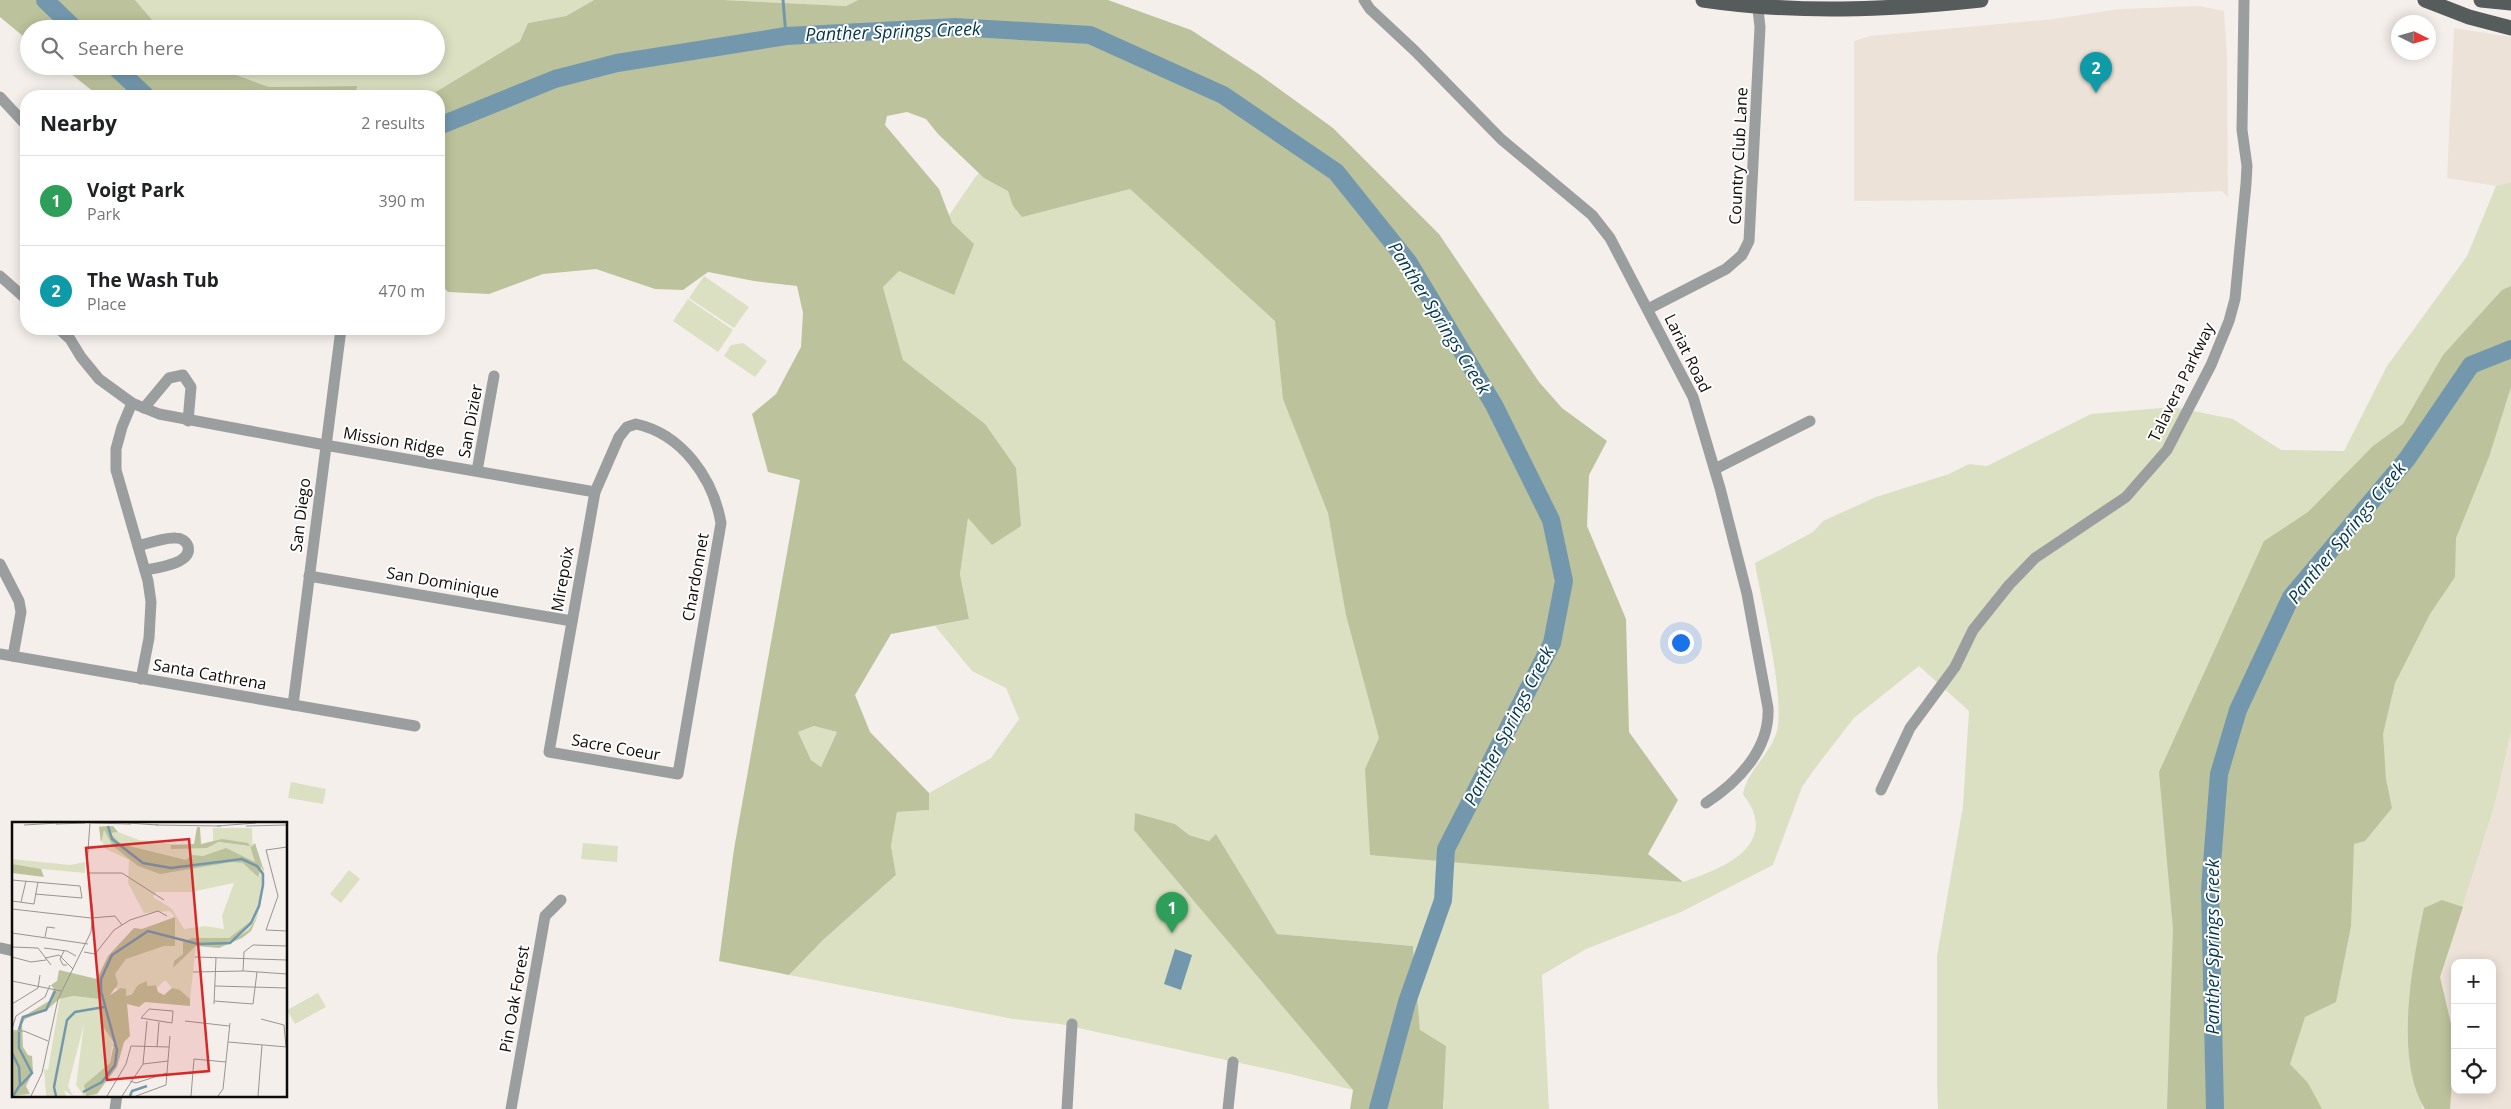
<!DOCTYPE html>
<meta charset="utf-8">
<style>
:root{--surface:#fff;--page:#f2f2f2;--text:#202124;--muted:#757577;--line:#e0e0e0;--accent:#d93025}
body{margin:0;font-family:"Open Sans",sans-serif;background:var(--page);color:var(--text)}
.controls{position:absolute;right:15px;bottom:15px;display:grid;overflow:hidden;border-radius:10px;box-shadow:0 2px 12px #0003}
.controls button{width:45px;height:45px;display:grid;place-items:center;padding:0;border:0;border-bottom:1px solid var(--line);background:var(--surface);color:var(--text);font:25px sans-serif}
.compass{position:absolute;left:2391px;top:15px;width:45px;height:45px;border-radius:50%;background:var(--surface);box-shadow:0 2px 12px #0003;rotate:95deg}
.you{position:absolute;left:1680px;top:642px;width:18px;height:18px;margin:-12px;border:4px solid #fff;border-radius:50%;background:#1a73e8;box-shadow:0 0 0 8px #1a73e833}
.badge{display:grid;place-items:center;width:32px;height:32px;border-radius:50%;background:var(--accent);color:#fff;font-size:16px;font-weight:700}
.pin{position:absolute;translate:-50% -41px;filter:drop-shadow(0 1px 2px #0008)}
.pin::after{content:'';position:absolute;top:26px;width:18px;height:15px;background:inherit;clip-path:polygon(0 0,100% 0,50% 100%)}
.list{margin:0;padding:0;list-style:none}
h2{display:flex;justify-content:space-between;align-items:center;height:65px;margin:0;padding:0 20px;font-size:21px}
h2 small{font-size:16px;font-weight:400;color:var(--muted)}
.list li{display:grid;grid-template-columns:32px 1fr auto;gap:15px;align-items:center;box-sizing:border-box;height:90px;padding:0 20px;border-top:1px solid var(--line)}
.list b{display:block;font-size:19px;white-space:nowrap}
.list p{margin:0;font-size:16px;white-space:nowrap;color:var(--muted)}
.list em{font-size:16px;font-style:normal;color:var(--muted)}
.icon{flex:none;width:28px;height:28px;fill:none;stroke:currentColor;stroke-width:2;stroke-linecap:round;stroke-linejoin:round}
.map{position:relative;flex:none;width:2511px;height:1109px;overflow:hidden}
.search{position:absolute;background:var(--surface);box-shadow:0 2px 12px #0003;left:20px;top:20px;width:425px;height:55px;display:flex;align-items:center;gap:12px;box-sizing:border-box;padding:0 18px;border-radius:28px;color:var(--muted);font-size:19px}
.panel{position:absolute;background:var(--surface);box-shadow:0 2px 12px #0003;left:20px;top:90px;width:425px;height:245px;border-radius:20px}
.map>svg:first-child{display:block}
.built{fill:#ede2d8;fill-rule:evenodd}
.green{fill:#dce0c2}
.forest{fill:#bcc29b;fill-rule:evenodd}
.water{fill:#7398ae}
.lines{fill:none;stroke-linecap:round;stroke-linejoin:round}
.stream{stroke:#7398ae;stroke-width:3}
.river{stroke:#7398ae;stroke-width:18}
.minor{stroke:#9b9e9e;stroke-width:11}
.major{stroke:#565b5b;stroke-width:15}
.labels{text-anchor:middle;stroke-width:4;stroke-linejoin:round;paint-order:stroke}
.street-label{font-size:16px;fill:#0d0b0a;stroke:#fffefd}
.water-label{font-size:18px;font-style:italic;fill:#01384f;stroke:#fffefd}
.inset-river{fill:none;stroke:#7398ae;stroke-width:2.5}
.inset-road{fill:none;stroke:#989491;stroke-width:1}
.view{fill:#d62828;fill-opacity:0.15;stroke:#d62828;stroke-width:2.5}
.inset-edge{fill:none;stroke:#0d0b0a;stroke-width:2.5}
</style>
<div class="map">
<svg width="2511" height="1109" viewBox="0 0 2511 1109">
<rect width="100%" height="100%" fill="#f5efeb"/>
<g class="built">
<path d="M2199 6 2224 11 2227 57 2228 198 2222 191 1985 200 1854 201V41L1870 36 2054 19 2119 9Z"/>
<path d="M2454 28 2511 37V182L2496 186 2447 178Z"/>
<path d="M2511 732V1109H2422L2427 1019 2495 804ZM2455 963H2492V1090H2455Z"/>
</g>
<g class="green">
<path d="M135 0H594L566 16 528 23 520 41 429 96H356L357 86 269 87 212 66H436V29H160Z"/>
<path d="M723 0H858L846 6Z"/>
<path d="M1042 111 1235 219 1522 805 1683 882C1712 872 1769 853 1753 811 1751 805 1746 799 1743 794 1747 771 1768 757 1776 734 1787 703 1761 601 1755 563L1813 532 1823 521 1876 497 1949 474 1969 464 1987 466 2091 414 2173 407 2233 419 2281 450 2344 451 2387 366 2467 256 2496 186 2511 182V732L2495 804 2427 1019 2422 1109H1938L1937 1085V956L1963 806 1969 711 1919 666 1854 718 1816 767 1802 787 1773 865 1681 912 1586 949 1542 975 1549 1109H1443L1444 1102 1420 1030 1413 946 1277 934 1216 835 1209 841 1189 835 1175 824 1135 813 1134 830 1353 1090 1286 1073 1060 1024 1013 1019 789 975 823 940 896 875 891 846 897 812 929 810V793L991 758 1019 719 1006 688 972 671 935 626 969 619 960 574 968 518 903 360 883 287 941 227 976 176Z"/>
<path d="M704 276 749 307 734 328 689 298Z"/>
<path d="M688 299 733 330 718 352 673 321Z"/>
<path d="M743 343 767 361 755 377 724 356 731 345Z"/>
<path d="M814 726 837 732 821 767 811 760 797 732Z"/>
<path d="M291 782 326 789 323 804 288 798Z"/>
<path d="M583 843 618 846 617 862 581 859Z"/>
<path d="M349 870 360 879 341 903 330 894Z"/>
<path d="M318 993 326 1007 295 1024 287 1010Z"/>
</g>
<g class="forest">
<path d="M0 0H135L160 29H29V41L0 17Z"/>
<path d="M594 0H723L846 6 858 0H1108L1191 30 1260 75 1333 128 1439 234 1539 382 1562 408 1607 441 1589 475 1587 526 1626 619 1629 732 1678 800 1648 854 1683 882 1370 855 1365 769 1379 738 1346 615 1328 513 1283 399 1275 321 1130 189 1022 217 1013 206 1008 191 984 178 938 134 926 119 907 112 887 116 885 125 939 189 952 223 974 244 954 295 899 271 883 287 903 360 985 424 1016 468 1021 526 992 545 968 518 960 574 969 619 891 634 855 695 870 732 929 793V810L897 812 891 846 896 875 823 940 789 975 719 961 734 849 800 480 768 472 752 414 776 394 801 347 803 313 797 286 754 281 708 272 683 290 655 289 596 269 543 274 489 294 448 292 439 282V96H429L520 41 528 23 566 16ZM814 726 837 732 821 767 811 760 798 732Z"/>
<path d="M61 66H212L269 87 357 86 356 96H99Z"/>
<path d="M2511 286V387L2489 457 2456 538 2455 577 2430 614 2395 683 2383 734 2386 779 2392 808 2365 841 2354 844 2351 926 2336 1002 2305 1017 2290 1064 2308 1083 2322 1109H2167L2173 929 2159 772 2264 541 2308 512 2373 446 2403 424 2443 355 2502 290Z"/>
<path d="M1135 813 1175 824 1189 835 1209 841 1216 834 1277 934 1413 946 1420 1030 1446 1046 1443 1109H1350L1353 1090 1134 830Z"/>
<path d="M2442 900 2463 907 2440 977 2455 1041 2450 1109H2425C2394 1060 2412 964 2424 908Z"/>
</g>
<path class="water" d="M1175 949 1192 955 1181 990 1164 984Z"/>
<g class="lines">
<path class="stream" d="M783 0 786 36"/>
<g class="river">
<path d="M45 0 75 29"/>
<path d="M114 66 146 96"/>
<path d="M439 126 555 79 617 63 786 36 955 27 1090 35 1223 95 1336 172 1409 263 1494 405 1551 520 1564 581 1552 643 1446 849 1443 900 1407 1002 1378 1109"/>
<path d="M2215 1109 2210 889 2219 774 2238 710 2291 597 2407 459 2471 365 2511 349"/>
</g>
<g class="minor">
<path d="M1364 0 1370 9 1415 51 1501 139 1592 215 1610 238 1693 397 1720 488 1747 594 1768 708C1770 749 1738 782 1706 803"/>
<path d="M0 97 26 125"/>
<path d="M0 276 26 299"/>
<path d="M1648 309 1726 269 1742 255 1749 241 1760 27 1757 1"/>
<path d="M59 329 70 339 81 357 99 379 132 403 159 414 325 445 595 492"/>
<path d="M132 403 122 427 116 449V470L148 581 151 602 149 638 141 679"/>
<path d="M144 408 169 378 183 375 191 387 188 421"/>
<path d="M636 424C682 434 713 478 721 523L678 774 549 752 595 492 619 437 627 427Z"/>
<path d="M1715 469 1810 421"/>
<path d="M477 471 494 376"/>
<path d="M138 546C149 543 165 537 176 538 181 538 186 541 188 546 193 564 156 568 145 570"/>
<path d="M0 564 19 601 21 612 13 656"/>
<path d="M309 576 572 621"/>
<path d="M0 654 415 726"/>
<path d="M293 705 341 329"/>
<path d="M1881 790 1910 728 1955 667 1973 630 2009 585 2035 558 2126 497 2167 450 2211 365 2229 321 2235 299 2246 184 2247 166 2242 130 2244 0"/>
<path d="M0 948 14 951"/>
<path d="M115 1109 117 1095"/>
<path d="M511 1109 545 916 561 900"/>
<path d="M1067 1109 1072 1024"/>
<path d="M1228 1109 1233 1062"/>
</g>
<g class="major">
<path d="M1703 0C1798 14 1886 10 1981 0"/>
<path d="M2425 0 2469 17 2511 28"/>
<path d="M2481 0 2511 3"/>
</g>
</g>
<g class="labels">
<g class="street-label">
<text transform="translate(1738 156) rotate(-87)" y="6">Country Club Lane</text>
<text transform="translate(1688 353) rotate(64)" y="6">Lariat Road</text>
<text transform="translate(2181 382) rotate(-64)" y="6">Talavera Parkway</text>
<text transform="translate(470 421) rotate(-80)" y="6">San Dizier</text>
<text transform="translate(394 441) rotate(10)" y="6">Mission Ridge</text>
<text transform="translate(300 515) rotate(-83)" y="6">San Diego</text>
<text transform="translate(695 577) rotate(-80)" y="6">Chardonnet</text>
<text transform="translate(562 579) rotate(-80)" y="6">Mirepoix</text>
<text transform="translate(443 582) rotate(10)" y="6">San Dominique</text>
<text transform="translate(210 674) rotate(10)" y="6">Santa Cathrena</text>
<text transform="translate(616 747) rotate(10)" y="6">Sacre Coeur</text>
<text transform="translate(514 999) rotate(-80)" y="6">Pin Oak Forest</text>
</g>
<g class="water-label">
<text transform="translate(893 32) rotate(-2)" y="6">Panther Springs Creek</text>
<text transform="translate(1439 318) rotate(58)" y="6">Panther Springs Creek</text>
<text transform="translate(2347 533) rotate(-51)" y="6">Panther Springs Creek</text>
<text transform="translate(1509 726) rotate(-63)" y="6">Panther Springs Creek</text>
<text transform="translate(2213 947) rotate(-90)" y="6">Panther Springs Creek</text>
</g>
</g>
<g transform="translate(12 822)">
<rect width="275" height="275" fill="#f5efeb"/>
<path d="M87 4H101V8L127 18 192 26 204 20 237 24 210 17 201 20V6H240L241 33 252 46 246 93 237 108 216 121 236 102 217 116H180L171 132 162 139 161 146 184 124 178 177 168 168H162L153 158 145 166 144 163 135 164 114 174 96 161 105 142 157 111 163 95 158 89 132 91 116 61 117 38 92 26ZM222 61 210 94 212 107 193 104 172 107 160 87 141 75 144 70H179ZM0 37 58 43 73 40V51L19 46 0 42ZM61 174 87 177 89 202 103 224H100L98 241 72 263 75 271 72 274 64 263 72 202 56 264 61 274 52 268 54 274H34L32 247 36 248 48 176Z" fill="#dce0c2" fill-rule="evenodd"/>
<path d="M101 4 106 10 98 11 109 22 174 38 180 33 191 34 214 26 243 40 238 24 206 20 195 26 159 27V23L182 22 185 5H188L189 22 210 17 236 21 239 25 243 21 252 49 249 44 246 55 231 41 220 40 148 52 126 44 101 24 92 8 89 21 87 5ZM0 42 29 47 32 55 0 51ZM246 93 239 109 230 116 207 126 184 124 161 146 162 139 171 132V120L180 116H217L239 99 216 121 237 108ZM163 95V124H152L114 137 103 152 106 162 98 173 109 166 114 167V174L120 172 126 163 135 159V164L144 163 146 170 152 173 160 166 168 168 178 177V184L133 180 127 185 115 182 118 214 112 220 105 245 85 272 74 274 72 263 98 241 102 221 89 202 87 177 61 174 47 177 35 188 13 197 10 202 11 225 16 233 20 234 21 250 14 264 18 272 0 274 1 210H5L9 196 37 179 42 167 39 163 45 159 47 148 85 157 96 134 122 106 130 107Z" fill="#bcc29b"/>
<path class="inset-river" d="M7 208 11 195 34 188 43 169M7 210V226L20 251 8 264M0 231 7 245 8 263 1 274M71 270 90 260 103 243 105 228 89 169V157L100 133 136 109 186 122 218 121 239 101 247 84 251 63V52L245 44 230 37 159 46 131 41 100 17 96 4M44 274 42 265 55 198 63 190 92 185M118 274 120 269 135 264"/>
<path class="inset-road" d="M79 1 119 2M116 1 146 3M44 2 73 1M12 3 46 1M144 3 209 4M205 4 244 1M234 4 275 3M275 25 254 28 266 74 254 108 275 109M76 51H110L152 78M0 58 68 64 70 76 23 72M0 79 22 82 26 60M9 80 14 59M0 87 79 96 103 94 110 103M0 111 76 122M33 115 35 105 43 106M0 125 26 126 39 143M32 126 55 129 64 134M52 129 48 137 51 143H55M72 130 83 132 102 108 118 98 146 89 155 94M0 135 19 140 34 138M183 135 275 138M33 136 47 133 61 147M231 149 232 130 241 123 275 124M181 150 232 149 275 152M0 159 49 169M203 164 275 166M202 179 241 182 245 150M0 182 26 166 28 153M202 182 204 136M137 187 161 189 160 201 129 196ZM249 197 272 203 274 225M173 199 217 204M0 207 4 194 33 175 38 163M0 209H12L36 219M216 220 275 225M145 225 147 200M131 242 156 239M118 259 124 261 155 251M19 274 30 251 46 177 79 110 81 91 75 42 78 1M95 274 114 242 119 224 157 225M110 274 131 242 135 199M124 274 154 263 158 214M179 274 182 237 214 240M206 274 211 267 218 201M246 274 250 223"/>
<path class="view" d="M177 17 197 249 95 258 74 26Z"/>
<rect width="275" height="275" class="inset-edge"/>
</g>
</svg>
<div class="controls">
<button>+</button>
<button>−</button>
<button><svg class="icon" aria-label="locate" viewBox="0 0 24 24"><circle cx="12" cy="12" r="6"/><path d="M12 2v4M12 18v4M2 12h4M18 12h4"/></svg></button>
</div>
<svg class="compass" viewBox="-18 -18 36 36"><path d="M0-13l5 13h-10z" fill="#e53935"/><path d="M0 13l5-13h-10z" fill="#757577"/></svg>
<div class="you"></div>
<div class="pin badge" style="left:1172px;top:933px;background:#2e9e5b">1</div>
<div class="pin badge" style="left:2096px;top:93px;background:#0f9aa8">2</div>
<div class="search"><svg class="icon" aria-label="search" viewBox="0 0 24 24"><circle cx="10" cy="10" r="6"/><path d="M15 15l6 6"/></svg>Search here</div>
<section class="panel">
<h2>Nearby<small>2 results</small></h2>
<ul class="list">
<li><span class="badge" style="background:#2e9e5b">1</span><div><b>Voigt Park</b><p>Park</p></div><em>390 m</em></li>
<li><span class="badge" style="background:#0f9aa8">2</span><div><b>The Wash Tub</b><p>Place</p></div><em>470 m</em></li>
</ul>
</section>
</div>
